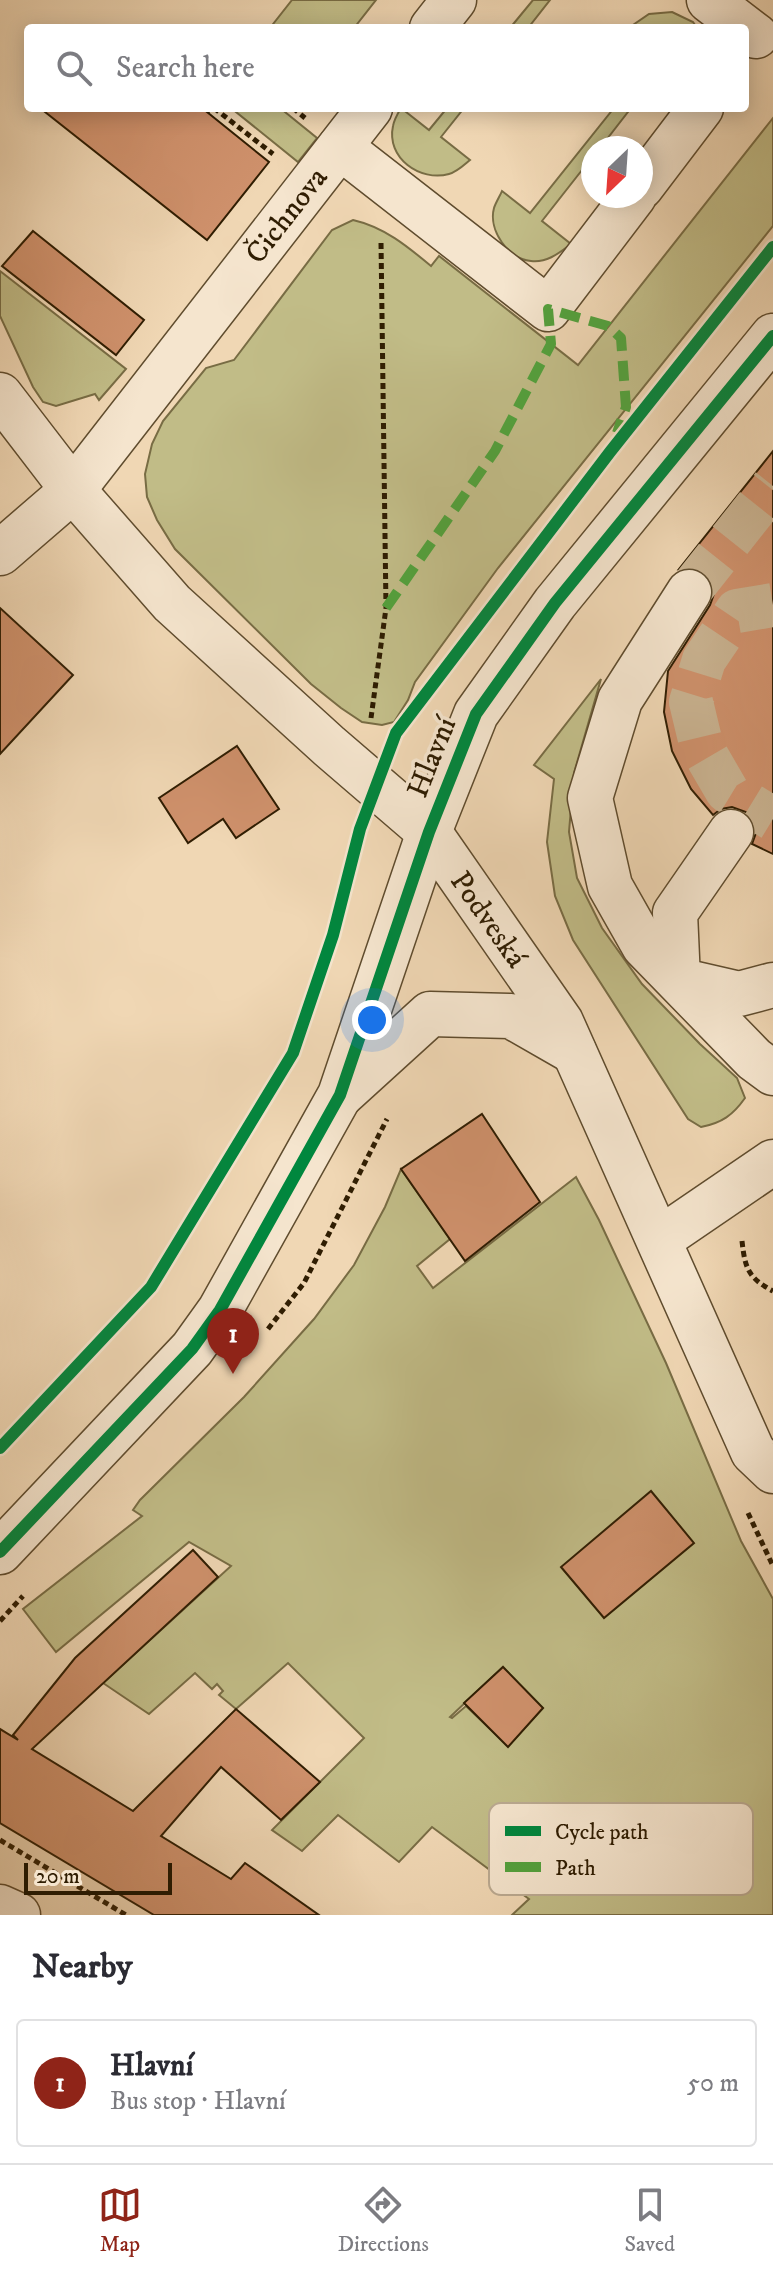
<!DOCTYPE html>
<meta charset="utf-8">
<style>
:root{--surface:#fff;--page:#f2f2f3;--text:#2b2b33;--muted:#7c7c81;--line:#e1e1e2;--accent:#8f2418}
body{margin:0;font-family:"IM FELL DW Pica",serif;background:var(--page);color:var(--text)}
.compass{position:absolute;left:581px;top:136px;width:72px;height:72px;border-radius:50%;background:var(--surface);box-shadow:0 4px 20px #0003;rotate:205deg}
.scale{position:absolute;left:24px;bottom:20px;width:148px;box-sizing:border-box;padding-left:8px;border:4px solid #2f1d02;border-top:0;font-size:22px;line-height:28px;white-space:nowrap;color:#2f1d02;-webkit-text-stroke:6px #f5e5ce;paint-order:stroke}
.you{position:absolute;left:372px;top:1020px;width:28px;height:28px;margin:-20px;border:6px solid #fff;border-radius:50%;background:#1a73e8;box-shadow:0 0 0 12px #1a73e833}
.badge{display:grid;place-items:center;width:52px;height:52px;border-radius:50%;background:var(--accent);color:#fff;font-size:26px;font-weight:700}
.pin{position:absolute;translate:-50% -66px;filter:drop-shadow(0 2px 4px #0008)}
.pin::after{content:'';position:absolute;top:42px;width:28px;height:24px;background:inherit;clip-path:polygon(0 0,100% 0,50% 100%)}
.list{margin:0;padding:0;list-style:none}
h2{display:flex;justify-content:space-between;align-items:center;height:104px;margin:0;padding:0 32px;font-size:34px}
h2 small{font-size:26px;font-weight:400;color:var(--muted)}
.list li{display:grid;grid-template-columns:52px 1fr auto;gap:24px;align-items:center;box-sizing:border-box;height:128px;margin:0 16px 16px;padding:0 16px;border:2px solid var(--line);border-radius:8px}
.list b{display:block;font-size:30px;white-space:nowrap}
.list p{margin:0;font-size:26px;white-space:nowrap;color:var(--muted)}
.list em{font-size:26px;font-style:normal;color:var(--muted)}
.icon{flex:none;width:44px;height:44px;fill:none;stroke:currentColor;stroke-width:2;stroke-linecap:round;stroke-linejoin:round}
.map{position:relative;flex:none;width:773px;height:1915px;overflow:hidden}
.search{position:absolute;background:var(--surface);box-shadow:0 4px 20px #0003;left:24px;right:24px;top:24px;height:88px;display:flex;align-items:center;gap:20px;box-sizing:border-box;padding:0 28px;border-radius:8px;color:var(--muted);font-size:30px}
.sheet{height:248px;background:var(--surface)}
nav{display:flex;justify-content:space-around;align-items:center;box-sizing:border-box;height:112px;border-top:2px solid var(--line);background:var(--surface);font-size:22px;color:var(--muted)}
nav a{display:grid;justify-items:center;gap:4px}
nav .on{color:var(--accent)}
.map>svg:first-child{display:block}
.green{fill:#c1bc87;stroke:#786c44;stroke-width:2;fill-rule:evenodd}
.building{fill:#cf916c;stroke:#2f1d02;stroke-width:2}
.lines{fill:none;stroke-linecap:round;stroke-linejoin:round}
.minor-tunnel{stroke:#c9b290;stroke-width:44;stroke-dasharray:44 22;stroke-linecap:butt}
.minor-casing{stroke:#5f4c2e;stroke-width:47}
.path{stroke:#2f1d02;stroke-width:5;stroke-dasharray:6 4;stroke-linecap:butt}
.minor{stroke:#f5e5ce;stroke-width:44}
.quiet{stroke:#52a23d;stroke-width:10;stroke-dasharray:20 10;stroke-linecap:butt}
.cycleway-casing{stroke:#f5e5ce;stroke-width:17}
.cycleway{stroke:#00873e;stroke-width:12}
.labels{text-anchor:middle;stroke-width:7;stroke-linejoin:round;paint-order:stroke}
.street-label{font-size:30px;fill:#2f1d02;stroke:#f5e5ce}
.key{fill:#f5e5ce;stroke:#baa991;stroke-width:2}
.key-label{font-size:22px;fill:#2f1d02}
</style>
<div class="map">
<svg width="773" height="1915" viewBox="0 0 773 1915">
<rect width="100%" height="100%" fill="#f0d7b4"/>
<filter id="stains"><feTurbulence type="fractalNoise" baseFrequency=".0025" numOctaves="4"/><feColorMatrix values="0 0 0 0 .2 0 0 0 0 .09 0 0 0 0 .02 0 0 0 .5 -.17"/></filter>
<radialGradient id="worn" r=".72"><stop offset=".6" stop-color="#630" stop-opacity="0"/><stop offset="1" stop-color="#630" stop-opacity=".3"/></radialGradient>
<g class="green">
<path d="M292 0H376L354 28H270Z"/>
<path d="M533 0H550L528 28H510Z"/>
<path d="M672 12 693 22 697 28 630 27 649 14Z"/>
<path d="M231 108H280L317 138 298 162Z"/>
<path d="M401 108 429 130 447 108H464L441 137 470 160C464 165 457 172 449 174 420 182 386 158 393 126 394 120 398 113 401 108Z"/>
<path d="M614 108H631L600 148H593V156L542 221 571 244C559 253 547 263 531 261 508 259 488 230 494 208 496 202 500 196 502 191L530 213Z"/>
<path d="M773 118V226L498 568 415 682 408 700 394 722 382 725 362 722 341 708 311 684 175 549 157 520 147 497 145 474 152 444 163 421 206 368 234 360 332 230 353 220C384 227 407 246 431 266L439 256 578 365Z"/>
<path d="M0 271 126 369 99 400 95 394 56 406 43 402 33 387 0 316Z"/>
<path d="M601 679 574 773 569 832 577 878 602 928 642 984 700 1044 737 1078 745 1098C733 1115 722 1123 701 1127L688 1119 573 940 555 896 547 842 554 779 534 765Z"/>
<path d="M401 1169 450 1239 417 1266 433 1288 576 1177 599 1220 666 1363 741 1541 773 1599V1915H512L529 1899 432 1827 399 1862 338 1815 302 1851 272 1830 364 1738 288 1663 236 1709 219 1695 223 1691 217 1684 212 1689 195 1673 149 1714 103 1683 231 1566 189 1542 56 1652 23 1609 142 1516 133 1510 140 1500 244 1397 314 1319 354 1265 385 1207ZM503 1667 543 1708 508 1746 466 1706 452 1718 450 1717Z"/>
</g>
<g class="building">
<path d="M40 108H202L269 162 207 240Z"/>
<path d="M33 231 144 320 116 355 2 266Z"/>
<path d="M773 451V854L752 844 756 833 754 822 746 812 732 807 721 809 713 815 691 789 672 751 664 712 668 671 710 605 714 594 711 581 703 571 691 567 679 569Z"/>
<path d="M0 608 73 675 0 754Z"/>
<path d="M237 746 279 809 236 838 223 819 188 843 159 798Z"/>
<path d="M482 1114 540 1202 465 1261 401 1169Z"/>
<path d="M651 1491 694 1543 604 1618 561 1567Z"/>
<path d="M193 1550 218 1577 32 1749 133 1811 236 1709 320 1782 281 1820 221 1767 161 1836 231 1879 245 1863 319 1915H154L0 1823V1729L18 1740 13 1735 75 1658Z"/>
<path d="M503 1667 543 1708 508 1747 464 1703Z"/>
</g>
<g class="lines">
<g class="minor-tunnel">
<path d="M689 592 773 486"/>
<path d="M773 605 737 611 704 660 691 702 702 748 727 791 773 819"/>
</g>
<defs>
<g id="minor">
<path d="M709 0 756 36"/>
<path d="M432 28 454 0"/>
<path d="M340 147 548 309 634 196"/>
<path d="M641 187 701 108"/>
<path d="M0 395 73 490 172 603 329 746 429 832 561 1022 753 1452 773 1471"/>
<path d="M0 553 73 490 370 108"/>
<path d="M689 592 620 700 590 798 610 886 644 946 754 1059 773 1073"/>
<path d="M731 832 675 913 678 980 739 994 773 985"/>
<path d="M342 1094 430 1014 511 1016 574 1052"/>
<path d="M660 1239 773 1162"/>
<path d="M0 1552 192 1349 220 1310 340 1095 429 832 476 714 555 603 773 336"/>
<path d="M0 1907 18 1915"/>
</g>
</defs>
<use href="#minor" class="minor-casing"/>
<g class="path">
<path d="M214 108 273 154"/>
<path d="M293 108 305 118"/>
<path d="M207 112 210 108"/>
<path d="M371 718 386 608 381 242"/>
<path d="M742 1241C745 1268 748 1278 773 1291"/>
<path d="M268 1329 304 1283 387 1119"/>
<path d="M748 1513 773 1566"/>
<path d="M0 1621 23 1596"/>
<path d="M0 1840 126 1915"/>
</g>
<use href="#minor" class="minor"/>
<path class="quiet" d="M386 608 495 451 551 344 548 309 608 326 621 338 626 407 617 433"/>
<defs>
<g id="cycleway">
<path d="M0 1448 151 1287 293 1053 333 935 360 829 396 733 610 452 773 247"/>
<path d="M0 1552 192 1349 220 1310 340 1095 429 832 476 714 555 603 773 336"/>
</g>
</defs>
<use href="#cycleway" class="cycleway-casing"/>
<use href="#cycleway" class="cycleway"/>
</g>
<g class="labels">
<g class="street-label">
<text transform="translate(286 215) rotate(-52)" y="10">Čichnova</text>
<text transform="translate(431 757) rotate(-68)" y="10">Hlavní</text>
<text transform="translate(489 919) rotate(55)" y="10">Podveská</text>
</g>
</g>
<rect x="489" y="1803" width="264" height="92" rx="12" class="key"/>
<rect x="505" y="1826" width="36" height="10" fill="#00873e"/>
<rect x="505" y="1862" width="36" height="10" fill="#52a23d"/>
<g class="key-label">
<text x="555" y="1839">Cycle path</text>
<text x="555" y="1875">Path</text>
</g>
<rect width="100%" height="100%" filter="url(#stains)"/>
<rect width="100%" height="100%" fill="url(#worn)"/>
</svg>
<svg class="compass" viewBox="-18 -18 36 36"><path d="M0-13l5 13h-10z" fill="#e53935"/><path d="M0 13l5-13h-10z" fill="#7c7c81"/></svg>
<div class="scale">20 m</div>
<div class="you"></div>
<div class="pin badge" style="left:233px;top:1374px">1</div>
<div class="search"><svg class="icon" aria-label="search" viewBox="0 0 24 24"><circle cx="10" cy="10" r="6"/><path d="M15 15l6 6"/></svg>Search here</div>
</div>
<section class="sheet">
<h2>Nearby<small></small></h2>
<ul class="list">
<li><span class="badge">1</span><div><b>Hlavní</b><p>Bus stop · Hlavní</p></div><em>50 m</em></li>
</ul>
</section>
<nav>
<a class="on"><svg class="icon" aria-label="map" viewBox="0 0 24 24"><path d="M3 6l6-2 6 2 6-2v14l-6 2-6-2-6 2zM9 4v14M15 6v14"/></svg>Map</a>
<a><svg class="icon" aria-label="directions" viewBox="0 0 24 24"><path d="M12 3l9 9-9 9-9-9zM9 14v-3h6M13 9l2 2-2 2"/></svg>Directions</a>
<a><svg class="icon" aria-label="saved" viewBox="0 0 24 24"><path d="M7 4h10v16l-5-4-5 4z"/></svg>Saved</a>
</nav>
